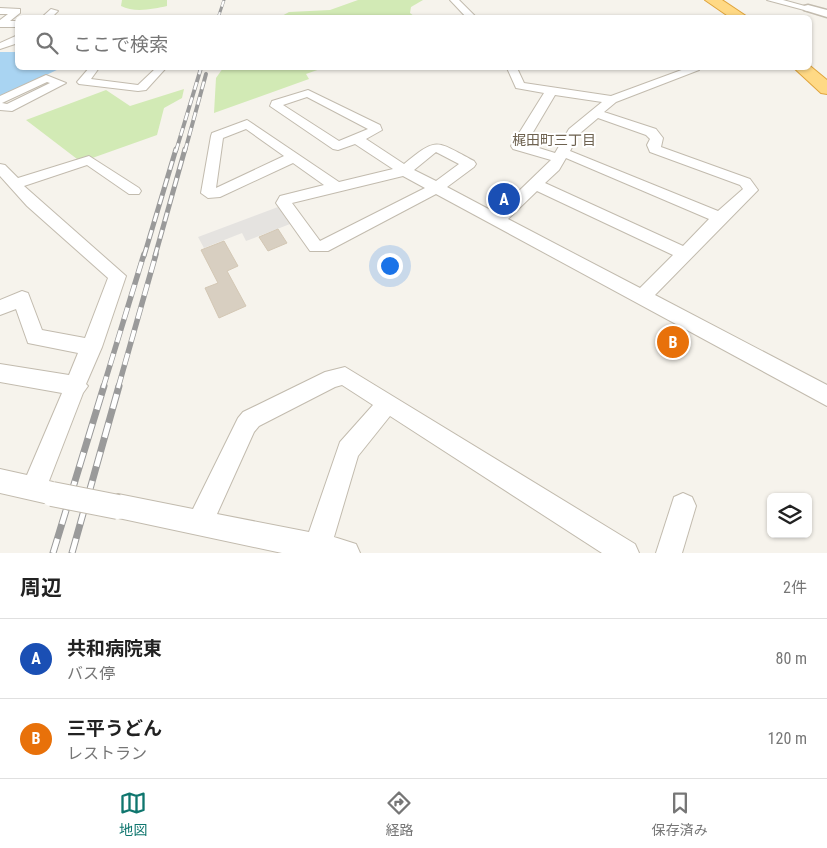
<!DOCTYPE html>
<html lang="ja">
<meta charset="utf-8">
<style>
:root{--surface:#fff;--page:#f2f2f2;--text:#222;--muted:#767676;--line:#e0e0e0;--accent:#0f766e}
body{margin:0;font-family:"Roboto Condensed","Noto Sans JP",sans-serif;background:var(--page);color:var(--text)}
.controls{position:absolute;right:15px;bottom:15px;display:grid;overflow:hidden;border-radius:8px;box-shadow:0 1px 4px #0004}
.controls button{width:45px;height:45px;display:grid;place-items:center;padding:0;border:0;border-bottom:1px solid var(--line);background:var(--surface);color:var(--text);font:25px sans-serif}
.you{position:absolute;left:389px;top:265px;width:18px;height:18px;margin:-12px;border:4px solid #fff;border-radius:50%;background:#1a73e8;box-shadow:0 0 0 8px #1a73e833}
.badge{display:grid;place-items:center;width:32px;height:32px;border-radius:50%;background:var(--accent);color:#fff;font-size:16px;font-weight:700}
.pin{position:absolute;translate:-50% -50%;border:2px solid #fff;box-shadow:0 1px 5px #0006}
.list{margin:0;padding:0;list-style:none}
h2{display:flex;justify-content:space-between;align-items:center;height:65px;margin:0;padding:0 20px;font-size:21px}
h2 small{font-size:16px;font-weight:400;color:var(--muted)}
.list li{display:grid;grid-template-columns:32px 1fr auto;gap:15px;align-items:center;box-sizing:border-box;height:80px;padding:0 20px;border-top:1px solid var(--line)}
.list b{display:block;font-size:19px;white-space:nowrap}
.list p{margin:0;font-size:16px;white-space:nowrap;color:var(--muted)}
.list em{font-size:16px;font-style:normal;color:var(--muted)}
.icon{flex:none;width:28px;height:28px;fill:none;stroke:currentColor;stroke-width:2;stroke-linecap:round;stroke-linejoin:round}
.map{position:relative;flex:none;width:827px;height:553px;overflow:hidden}
.search{position:absolute;background:var(--surface);box-shadow:0 1px 4px #0004;left:15px;right:15px;top:15px;height:55px;display:flex;align-items:center;gap:12px;box-sizing:border-box;padding:0 18px;border-radius:8px;color:var(--muted);font-size:19px}
.sheet{height:225px;background:var(--surface)}
nav{display:flex;justify-content:space-around;align-items:center;box-sizing:border-box;height:70px;border-top:1px solid var(--line);background:var(--surface);font-size:14px;color:var(--muted)}
nav a{display:grid;justify-items:center;gap:2px}
nav .on{color:var(--accent)}
.map>svg:first-child{display:block}
.green{fill:#d2eab5}
.parking{fill:#e5e3e0}
.water{fill:#a9d4f2}
.building{fill:#d8cfc1;stroke:#d3c7b4}
.lines{fill:none;stroke-linecap:round;stroke-linejoin:round}
.minor-casing{stroke:#c2bbae;stroke-width:2}
.tertiary-casing{stroke:#c2bbae;stroke-width:3}
.trunk-casing{stroke:#e0a43c;stroke-width:2}
.minor{fill:#fff;fill-rule:evenodd}
.tertiary{fill:#fff;fill-rule:evenodd}
.trunk{fill:#ffd985;fill-rule:evenodd}
.rail-far4-casing{stroke:#9a9a9a;stroke-width:3}
.rail-far3-casing{stroke:#9a9a9a;stroke-width:4}
.rail-far2-casing{stroke:#9a9a9a;stroke-width:5}
.rail-far1-casing{stroke:#9a9a9a;stroke-width:5.5}
.rail-casing{stroke:#9a9a9a;stroke-width:7}
.rail-far4{stroke:#fff;stroke-width:2;stroke-dasharray:6;stroke-linecap:butt}
.rail-far3{stroke:#fff;stroke-width:2.5;stroke-dasharray:8;stroke-linecap:butt}
.rail-far2{stroke:#fff;stroke-width:3;stroke-dasharray:9;stroke-linecap:butt}
.rail-far1{stroke:#fff;stroke-width:4;stroke-dasharray:12;stroke-linecap:butt}
.rail{stroke:#fff;stroke-width:5;stroke-dasharray:15;stroke-linecap:butt}
.minor-bridge-casing{stroke:#c2bbae;stroke-width:26;stroke-linecap:butt}
.minor-bridge{stroke:#fff;stroke-width:24}
.labels{text-anchor:middle;stroke-width:4;stroke-linejoin:round;paint-order:stroke}
.far-neighbourhood-label{font-size:14px;fill:#6e6250;stroke:#fff}
</style>
<div class="map">
<svg width="827" height="553" viewBox="0 0 827 553">
<rect width="100%" height="100%" fill="#f6f3ec"/>
<g class="green">
<path d="M122 0H167V6C154 9 134 13 121 6Z"/>
<path d="M358 0H423L411 7 410 13 415 17H280L289 12 330 10Z"/>
<path d="M223 68H323L306 74 309 79 214 113 216 78Z"/>
<path d="M184 89 182 98 164 108 157 135 81 162 26 120 106 90 130 106Z"/>
</g>
<path class="parking" d="M278 207 290 224 246 241 242 233 204 248 198 237Z"/>
<path class="water" d="M0 52H17L18 68H61L0 97Z"/>
<g class="building">
<path d="M278 229 287 243 268 251 259 237Z"/>
<path d="M224 241 238 266 227 271 246 306 219 318 205 288 218 283 201 250Z"/>
<path d="M667 326 684 336 675 347 658 336Z"/>
</g>
<g class="lines">
<defs>
<g id="minor">
<path d="M450 0H459L477 18H467Z"/>
<path d="M767 0H783L812 8 808 11Z"/>
<path d="M0 8 20 9V13L10 21H18V27H0V20L8 14H0Z"/>
<path d="M51 9 58 11 51 18H41Z"/>
<path d="M18 35V43L0 49V43Z"/>
<path d="M89 68H99L91 79 138 85 156 68H166L146 90 138 91 79 84 77 82Z"/>
<path d="M507 68H517L524 83 611 96 687 68H700L699 70 616 102 604 112 656 129 663 138 661 147 750 179 758 190 655 295 827 385V406L436 194 328 251H310L276 203 280 196 324 185 293 163 220 197 208 198 201 193 211 136 212 133 247 120 339 182 393 169 355 144 338 150 333 149 270 106 272 101 308 90 380 125 382 130 366 139 404 164C438 136 436 141 474 161L476 164 474 167 447 187 496 213 551 160 513 149 511 146 544 93 516 88ZM555 95 602 102 569 129 555 153 526 144ZM307 97 368 129 339 141 283 105ZM598 118 646 135 650 139 647 145 650 152 740 185 743 189 718 211 570 151 579 134ZM246 129 284 156 216 188 223 138ZM436 152 459 164 436 181 414 170ZM566 158 709 219 683 246 545 183 559 170ZM403 176 425 188 320 241 292 203ZM537 191 673 255 640 288 508 219Z"/>
<path d="M46 75 66 83 12 111 0 110V96ZM47 82 50 83 7 104 2 103Z"/>
<path d="M89 156 139 188 141 191 139 194H129L87 165 24 186 126 276 102 347 86 384 88 386 83 393 49 481 53 482 56 491 53 500 44 503 0 493V469L27 475 62 393 0 382V364L69 375 78 353 28 343 16 309 0 315V300L22 291 28 293 42 330 85 338 108 278 27 206 0 176V164L5 165 18 178Z"/>
<path d="M345 367 635 544 639 553H602L390 416 358 456 334 537 356 544 360 553H282L109 516 105 507 109 498 118 494 193 509 238 418 243 412 325 372ZM342 385 373 405 340 442 309 532 217 514 254 432 259 426 335 387Z"/>
<path d="M683 493 692 497 696 506 682 553H656L674 497Z"/>
</g>
<path id="tertiary" d="M808 5 827 10V17L804 10V6Z"/>
<g id="trunk">
<path d="M705 0H722L749 18H731Z"/>
<path d="M810 66 827 80V94L821 93 794 68H810Z"/>
</g>
</defs>
<use href="#minor" class="minor-casing"/>
<use href="#tertiary" class="tertiary-casing"/>
<use href="#trunk" class="trunk-casing"/>
<use href="#minor" class="minor"/>
<use href="#tertiary" class="tertiary"/>
<use href="#trunk" class="trunk"/>
<defs>
<path id="rail-far4" d="M218 18 224 0"/>
<g id="rail-far3">
<path d="M176 151 201 68"/>
<path d="M185 151 206 74"/>
</g>
<g id="rail-far2">
<path d="M144 256 176 149"/>
<path d="M155 256 185 149"/>
</g>
<g id="rail-far1">
<path d="M103 388 144 254"/>
<path d="M118 388 156 254"/>
</g>
<g id="rail">
<path d="M53 553 104 386"/>
<path d="M72 553 119 386"/>
</g>
</defs>
<use href="#rail-far4" class="rail-far4-casing"/>
<use href="#rail-far3" class="rail-far3-casing"/>
<use href="#rail-far2" class="rail-far2-casing"/>
<use href="#rail-far1" class="rail-far1-casing"/>
<use href="#rail" class="rail-casing"/>
<use href="#rail-far4" class="rail-far4"/>
<use href="#rail-far3" class="rail-far3"/>
<use href="#rail-far2" class="rail-far2"/>
<use href="#rail-far1" class="rail-far1"/>
<use href="#rail" class="rail"/>
<defs>
<path id="minor-bridge" d="M52 494 118 507"/>
</defs>
<use href="#minor-bridge" class="minor-bridge-casing"/>
<use href="#minor-bridge" class="minor-bridge"/>
</g>
<g class="labels">
<g class="far-neighbourhood-label">
<text x="554" y="145">梶田町三丁目</text>
</g>
</g>
</svg>
<div class="controls">
<button><svg class="icon" aria-label="layers" viewBox="0 0 24 24"><path d="M12 4l9 5-9 5-9-5zM3 14l9 5 9-5"/></svg></button>
</div>
<div class="you"></div>
<div class="pin badge" style="left:504px;top:199px;background:#1a4fb4">A</div>
<div class="pin badge" style="left:673px;top:342px;background:#e8710a">B</div>
<div class="search"><svg class="icon" aria-label="search" viewBox="0 0 24 24"><circle cx="10" cy="10" r="6"/><path d="M15 15l6 6"/></svg>ここで検索</div>
</div>
<section class="sheet">
<h2>周辺<small>2件</small></h2>
<ul class="list">
<li><span class="badge" style="background:#1a4fb4">A</span><div><b>共和病院東</b><p>バス停</p></div><em>80 m</em></li>
<li><span class="badge" style="background:#e8710a">B</span><div><b>三平うどん</b><p>レストラン</p></div><em>120 m</em></li>
</ul>
</section>
<nav>
<a class="on"><svg class="icon" aria-label="map" viewBox="0 0 24 24"><path d="M3 6l6-2 6 2 6-2v14l-6 2-6-2-6 2zM9 4v14M15 6v14"/></svg>地図</a>
<a><svg class="icon" aria-label="directions" viewBox="0 0 24 24"><path d="M12 3l9 9-9 9-9-9zM9 14v-3h6M13 9l2 2-2 2"/></svg>経路</a>
<a><svg class="icon" aria-label="saved" viewBox="0 0 24 24"><path d="M7 4h10v16l-5-4-5 4z"/></svg>保存済み</a>
</nav>
